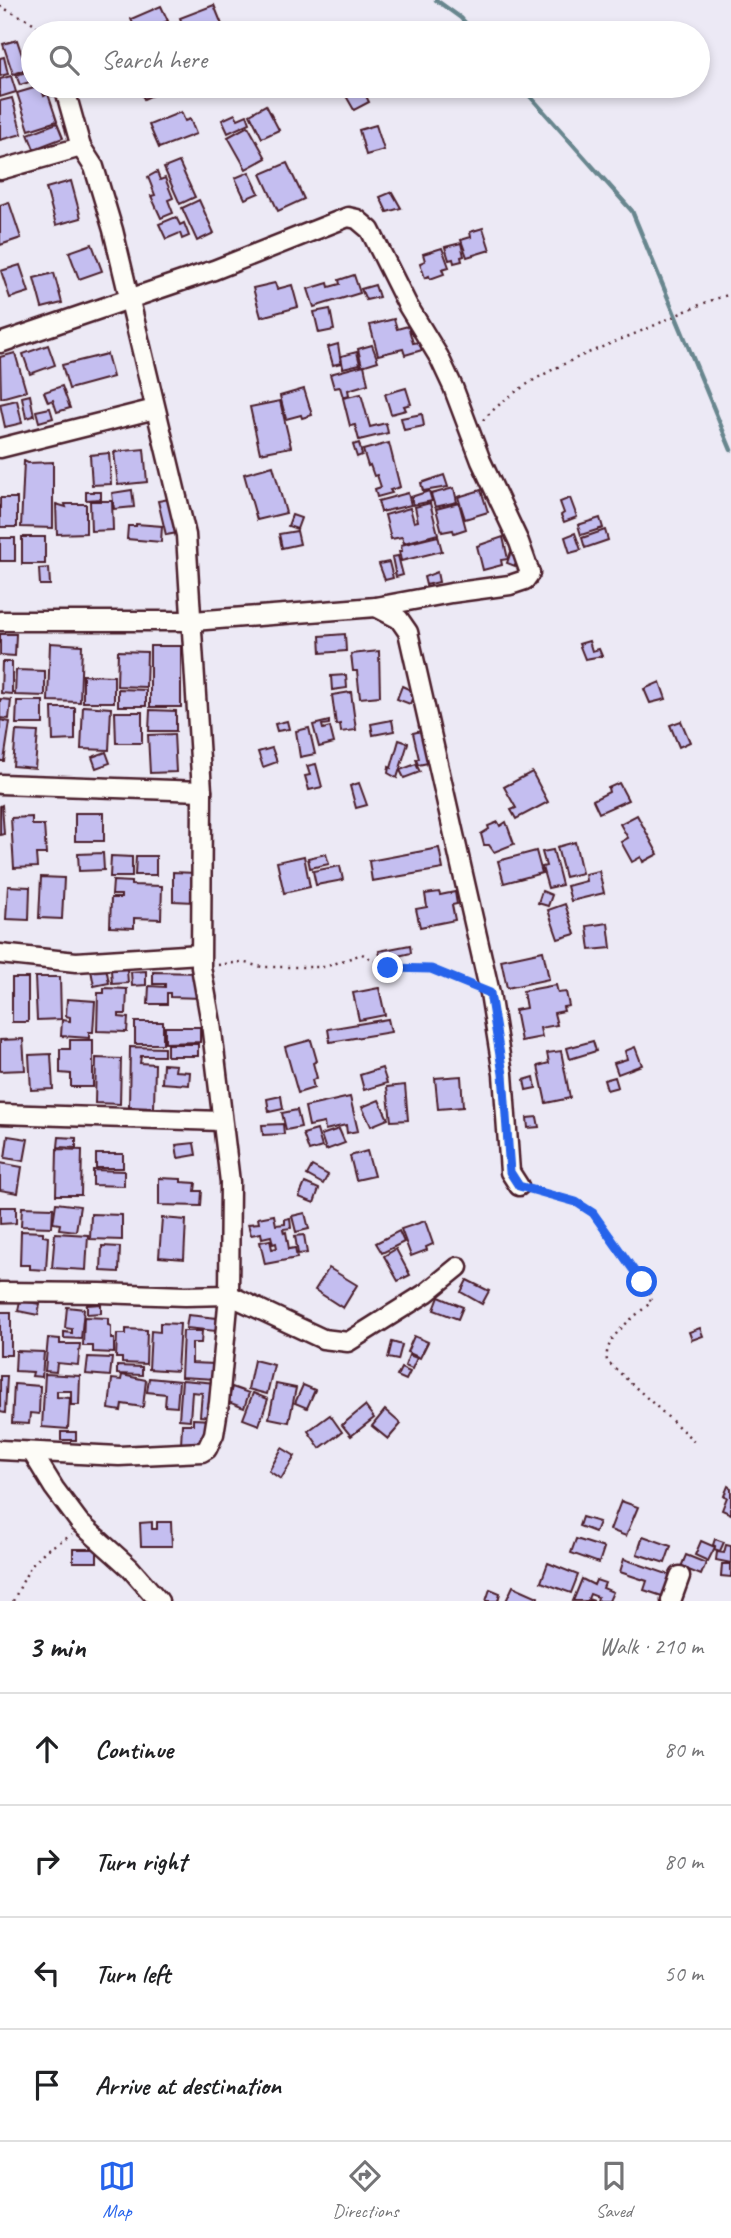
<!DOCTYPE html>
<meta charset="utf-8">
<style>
:root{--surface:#fff;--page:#f6f6f6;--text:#202124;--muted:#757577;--line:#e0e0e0;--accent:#2563eb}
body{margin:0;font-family:Caveat,sans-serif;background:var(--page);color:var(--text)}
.stop{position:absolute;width:21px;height:21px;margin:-16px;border:5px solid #2563eb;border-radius:50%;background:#fff}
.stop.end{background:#2563eb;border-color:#fff;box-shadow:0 2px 7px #0008}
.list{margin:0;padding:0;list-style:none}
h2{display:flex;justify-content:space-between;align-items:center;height:91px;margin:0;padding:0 28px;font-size:30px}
h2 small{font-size:23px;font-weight:400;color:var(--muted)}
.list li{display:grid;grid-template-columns:46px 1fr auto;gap:21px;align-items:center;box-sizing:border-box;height:112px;padding:0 28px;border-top:2px solid var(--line)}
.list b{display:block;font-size:26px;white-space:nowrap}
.list em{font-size:23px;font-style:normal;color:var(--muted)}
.icon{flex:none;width:38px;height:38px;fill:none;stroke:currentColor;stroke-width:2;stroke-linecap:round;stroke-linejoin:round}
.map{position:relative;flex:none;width:731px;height:1601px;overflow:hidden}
.search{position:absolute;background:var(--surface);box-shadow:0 4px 10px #0003;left:21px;right:21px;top:21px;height:77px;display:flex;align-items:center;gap:18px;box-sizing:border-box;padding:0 24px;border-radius:38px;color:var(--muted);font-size:26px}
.sheet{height:539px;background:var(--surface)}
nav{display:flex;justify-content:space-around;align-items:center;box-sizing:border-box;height:98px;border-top:2px solid var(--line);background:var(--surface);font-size:19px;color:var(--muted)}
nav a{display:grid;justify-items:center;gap:4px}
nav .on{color:var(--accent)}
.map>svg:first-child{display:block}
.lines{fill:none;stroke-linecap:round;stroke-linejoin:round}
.stream{stroke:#67868e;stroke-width:4.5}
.building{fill:#c4bef0;stroke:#4a1f2b;stroke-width:2}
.street-casing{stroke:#4a1f2b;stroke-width:23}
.path{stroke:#4a1f2b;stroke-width:2.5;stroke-dasharray:2 5;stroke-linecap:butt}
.street{stroke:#fdfcf7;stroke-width:18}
.route{stroke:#2563eb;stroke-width:9}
</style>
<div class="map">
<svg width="731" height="1601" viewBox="0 0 731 1601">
<rect width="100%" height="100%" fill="#ece9f5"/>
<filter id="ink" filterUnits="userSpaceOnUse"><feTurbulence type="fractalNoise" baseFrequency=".0143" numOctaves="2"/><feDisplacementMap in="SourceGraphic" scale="14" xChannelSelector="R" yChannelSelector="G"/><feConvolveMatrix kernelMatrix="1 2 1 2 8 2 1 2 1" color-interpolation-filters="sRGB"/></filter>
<g filter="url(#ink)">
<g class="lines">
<g class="stream">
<path d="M436 0 461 18 474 33"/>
<path d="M521 86 632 211 731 450"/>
</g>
</g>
<g class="building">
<path d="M214 5 225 32 193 33H195L192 25 184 28 180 18Z"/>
<path d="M161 6 168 21 137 33 131 19Z"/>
<path d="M17 40 23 58 33 54V68L13 74 3 44Z"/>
<path d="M4 57 8 74 0 76V58Z"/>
<path d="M33 70V81L20 85 16 75Z"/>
<path d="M11 76 16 92 0 97V79Z"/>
<path d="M41 86 44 96 48 94 57 121 29 130 17 93Z"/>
<path d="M138 86H167L168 88 144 99Z"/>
<path d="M340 86H352L354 90 340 96 336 87Z"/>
<path d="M362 88 369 102 354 110 346 96Z"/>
<path d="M12 98 22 134 0 140V101Z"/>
<path d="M266 105 279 130 262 138 250 114Z"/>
<path d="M181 112 185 121 190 119 196 134 159 148 149 125Z"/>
<path d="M235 114 238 119 247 115 250 123 228 133 222 120Z"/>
<path d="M57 123 63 138 34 149 28 134Z"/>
<path d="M376 125 384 150 366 155 359 130Z"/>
<path d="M248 126 266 158 246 169 228 137Z"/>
<path d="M179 162 195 197 180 204 164 168Z"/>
<path d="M287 163 304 199 278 211 261 174Z"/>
<path d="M157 172 160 180 165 178 173 198 168 200 173 213 161 218 151 196 155 195 148 177Z"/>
<path d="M249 172 259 193 245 199 235 178Z"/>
<path d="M71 181 81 218 56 225 46 188Z"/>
<path d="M392 192 401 208 387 212 380 197Z"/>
<path d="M199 200 214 233 197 241 182 208Z"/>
<path d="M9 202 21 238 0 245V205Z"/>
<path d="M176 217 180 225 184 223 189 236 182 239 180 233 166 239 159 224Z"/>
<path d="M483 228 490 250 467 257 461 240 471 237 470 232Z"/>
<path d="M461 243 464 256 461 257 462 261 454 263 453 259 449 260 445 247Z"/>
<path d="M92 244 102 271 79 279 69 252Z"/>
<path d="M442 248 449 267 442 269 444 274 430 279 429 276 425 278 420 263 425 261 423 254Z"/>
<path d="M20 265 29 292 10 298 1 271Z"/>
<path d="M54 273 62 303 42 308 34 278Z"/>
<path d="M354 275 360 293 314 307 308 289 328 283 329 287 340 284 339 280Z"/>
<path d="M275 283 277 289 292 285 298 307 261 317 253 288Z"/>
<path d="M375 285 379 297 366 300 361 289Z"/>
<path d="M330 309 334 330 319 333 314 312Z"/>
<path d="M394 319 397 329 408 326 413 343 419 342 422 350 405 355 403 349 378 355 370 325Z"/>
<path d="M338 344 341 363 333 365 328 347Z"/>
<path d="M48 345 55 365 30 374 23 354Z"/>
<path d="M372 345 378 361 362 366 358 349Z"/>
<path d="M357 352 360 364 343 368 341 356Z"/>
<path d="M15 353 26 391 1 398 0 357Z"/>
<path d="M107 354 113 377 69 389 62 365Z"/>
<path d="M364 365 368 384 348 390 349 395 343 397 340 387 334 388 330 374Z"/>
<path d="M62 386 70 408 57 412 53 400 48 402 44 392Z"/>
<path d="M406 388 411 404 404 406 406 410 391 414 385 394Z"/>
<path d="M304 389 312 415 302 418 301 415 286 419 280 396Z"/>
<path d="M361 394 370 427 386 423 388 433 359 440 355 425 350 426 343 398Z"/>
<path d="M30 395 34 416 26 418 22 397Z"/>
<path d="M17 400 22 423 5 427 0 404Z"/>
<path d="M280 401 291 447 260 453 250 407Z"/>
<path d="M50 408 53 418 39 422 36 411Z"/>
<path d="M422 414 424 426 404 430 401 418Z"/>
<path d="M359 443 362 455 357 457 353 445Z"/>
<path d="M389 443 400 487 390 490 392 493 377 497 375 489 381 487 377 475 374 476 370 465 368 466 363 450Z"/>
<path d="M144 449 147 482 118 485 114 452Z"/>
<path d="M109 453 111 484 92 485 90 455Z"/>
<path d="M24 461 28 463 53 462V528L21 527Z"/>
<path d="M273 466 286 513 257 520 244 474Z"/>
<path d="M444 475 448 487 423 491 421 483Z"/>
<path d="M454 488 457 502 435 507 431 494Z"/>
<path d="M132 490 134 507 114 509 112 493Z"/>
<path d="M481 490 488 512 465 519 458 497Z"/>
<path d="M429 491 432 501 413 505 411 497Z"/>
<path d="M86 492H101V499L86 500Z"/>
<path d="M408 493 411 505 381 512 378 501Z"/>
<rect x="0" y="498" width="17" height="29"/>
<path d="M175 498 183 532 166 535 158 501Z"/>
<path d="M570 498 577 517 564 522 561 515 564 513 560 502Z"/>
<path d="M90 501H112L113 530 91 531Z"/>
<path d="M430 503 438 534 404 543 402 537 391 539 385 515 410 508 414 522 418 521 415 507Z"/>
<path d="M459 503 466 529 454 533 453 530 442 532 436 509Z"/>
<path d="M56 504 66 507 65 504H86V533L57 534Z"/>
<path d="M292 515 301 518 297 529 288 526Z"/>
<path d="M600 518 603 528 581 535 578 525Z"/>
<path d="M136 524 162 526 161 542 127 539 128 526H136Z"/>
<path d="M605 530 608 540 585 548 582 538Z"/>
<path d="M297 531 300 544 282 548 279 534Z"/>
<path d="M575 533 581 550 570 553 565 537Z"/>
<path d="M438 536 442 551 401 561 399 551H402L401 545Z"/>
<rect x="22" y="537" width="23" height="27"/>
<path d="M503 537 508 559 501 560 502 565 483 570 477 546Z"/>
<rect x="0" y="538" width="15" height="23"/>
<path d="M513 546 521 549 515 566 507 563Z"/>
<path d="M398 556 403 575 396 577 392 557Z"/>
<path d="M389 562 393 578 385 580 379 564Z"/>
<path d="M49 568 50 585H40L39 569Z"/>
<path d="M437 572 439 582 426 585 424 577Z"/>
<path d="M0 634H16L15 656 0 655Z"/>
<path d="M345 634 346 651 321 653 320 636Z"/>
<path d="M589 641 592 651 599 649 602 656 585 659 579 644Z"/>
<path d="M50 643 82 645 80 702 48 701Z"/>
<rect x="150" y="646" width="31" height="61"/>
<path d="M118 651 147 652 146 687 117 686Z"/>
<path d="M379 651 380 696 360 698 357 671H353L351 654Z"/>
<path d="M2 662H12V694L1 693Z"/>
<path d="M16 670 45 671V696L15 695Z"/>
<path d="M83 675 114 676V702H83Z"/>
<path d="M346 675 347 688 332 690 331 676Z"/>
<path d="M660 682 666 699 650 703 644 689Z"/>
<path d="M402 686 415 692 410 704 397 699Z"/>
<path d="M118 689 146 690V706H118Z"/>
<path d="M351 692 356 730 341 732 340 724 336 725 332 695Z"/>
<path d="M0 699 11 700 9 719 0 718Z"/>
<path d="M17 701H43V724H16Z"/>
<path d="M83 706 111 708 109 750 81 749Z"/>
<path d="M52 708H75V740L53 741Z"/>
<path d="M150 710 176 711V731H149Z"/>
<path d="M115 712H142V743H116Z"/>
<path d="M0 720 10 722 4 761H0Z"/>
<path d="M392 720 394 731 373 735 371 724Z"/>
<path d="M287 721 289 729 277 731 275 724Z"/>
<path d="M329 721V724L322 725 323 729 330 727 334 743 319 747 313 725Z"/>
<path d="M681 721 690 742 679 747 670 725Z"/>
<path d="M309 728 315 754 300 757 296 731Z"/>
<path d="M425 730 433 762 418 765 416 759H419L413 733Z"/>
<path d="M16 731 38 732 35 768 13 766Z"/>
<path d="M174 734 176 772 150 773 148 735Z"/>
<path d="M399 740 408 743 397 778 388 773 389 767 391 768Z"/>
<path d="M272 748 277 762 263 767 258 752Z"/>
<path d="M106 752 110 763 96 768 92 757Z"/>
<path d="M316 764 322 787 309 790 305 776 310 775 307 766Z"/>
<path d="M416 764 420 772 404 778 400 770Z"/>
<path d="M532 772 548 802 516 819 511 810 516 808 504 787Z"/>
<path d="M359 783 367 805 356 808 350 786Z"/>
<path d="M619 783 628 800 599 813 593 800 609 792 608 788Z"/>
<path d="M2 805 4 834 0 835V806Z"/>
<rect x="75" y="813" width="29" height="28"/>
<path d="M637 815 658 854 643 862 641 857 632 862 621 842 628 838 620 824Z"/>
<path d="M32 817V825H44L46 854H36L37 867 14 868 11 818Z"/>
<path d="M498 822 500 826 506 822 514 844 494 852 489 845H484L481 834 489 829 488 826Z"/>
<path d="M575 842 582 873 565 877 557 847Z"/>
<path d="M439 848 443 869 372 881 369 861Z"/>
<path d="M553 850 562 885 548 888 542 867 546 866 542 852Z"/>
<path d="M536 851 542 873 504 883 498 861Z"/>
<path d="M103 853 104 870 79 871 78 854Z"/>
<path d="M326 854 329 864 310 868 308 858Z"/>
<path d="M111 856 132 857V877H110Z"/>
<path d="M136 856H156V875H135Z"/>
<path d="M304 856 310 887 284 893 277 862Z"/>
<path d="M340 866 343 880 316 885 313 871Z"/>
<path d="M599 871 604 893 571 901 567 886 586 881 585 874Z"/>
<path d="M173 872 195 873 194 902 173 901Z"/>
<path d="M41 877 64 878 62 919 39 918Z"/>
<path d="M113 881 131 882V885L162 886 161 919 134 918V928L110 927 111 898H121V895H112Z"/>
<path d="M8 886 30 887 29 920 6 919Z"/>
<path d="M542 891 552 895 548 906 538 903Z"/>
<path d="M439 892 440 895 455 892 457 904 452 905 455 920 420 927 416 909 427 907 425 894Z"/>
<path d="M565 904 575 934 558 939 548 910Z"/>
<path d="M608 923 611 948 590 950 587 926Z"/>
<path d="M410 945 411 953 381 960 379 951Z"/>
<path d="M543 951 549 979 507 988 501 960Z"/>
<path d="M106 967 109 983 94 986 91 970Z"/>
<path d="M127 969 128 983 112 984 111 970Z"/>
<path d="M146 971V985L132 986 131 972Z"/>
<path d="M153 972 201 973V998L170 997V993H167V1004H148L149 986 165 987V984H153Z"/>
<path d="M35 977H60L61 1019 37 1020Z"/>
<rect x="12" y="978" width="16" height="44"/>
<path d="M556 985 558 993 566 992 569 1006 563 1007 564 1011 554 1013 557 1025 540 1028 542 1037 521 1041 515 1010 526 1008 523 991Z"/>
<path d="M104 988 127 989 126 1014H119V1017L128 1018 127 1032 97 1031 98 993H104Z"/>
<path d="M379 988 385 1015 359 1020 353 993Z"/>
<path d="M67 999 95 1001 93 1032H89V1038L61 1036 62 1020 70 1021V1017L66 1016Z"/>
<path d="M388 1019 391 1032 330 1042 328 1029Z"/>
<rect x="135" y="1022" width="28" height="22"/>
<path d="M165 1027H200V1042L165 1043Z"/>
<path d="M23 1039 25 1070 0 1071V1040Z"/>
<path d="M70 1040H93V1087H71V1074L60 1073V1049H70Z"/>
<path d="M311 1040 317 1061 313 1063 317 1078 312 1080 314 1088 298 1093 285 1047Z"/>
<path d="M593 1041 596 1051 570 1059 567 1048Z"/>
<rect x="167" y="1044" width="31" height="12"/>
<path d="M130 1047 164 1048V1056H141L140 1063 155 1064 154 1108 129 1107Z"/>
<path d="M635 1047 642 1065 618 1074 614 1063 627 1059 625 1051Z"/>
<path d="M561 1051 570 1098 546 1103 538 1066 549 1063 547 1053Z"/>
<path d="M51 1054 53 1089 31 1090 29 1055Z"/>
<path d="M96 1058 121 1059 120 1104 95 1103Z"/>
<path d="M163 1064 176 1065 175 1071 190 1072 189 1085 162 1083Z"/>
<path d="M382 1068 387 1083 364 1090 360 1075Z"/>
<path d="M461 1076 463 1107 438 1109 435 1078Z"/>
<path d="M534 1077 536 1088 526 1090 524 1080Z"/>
<path d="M615 1077 618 1087 607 1090 604 1080Z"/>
<path d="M405 1085 408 1120 391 1121 387 1087Z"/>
<path d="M281 1096 283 1109 269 1112 267 1099Z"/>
<path d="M350 1097 358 1131 347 1133 346 1125 325 1130 324 1123 309 1126 305 1107Z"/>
<path d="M379 1100 388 1119 371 1126 362 1107Z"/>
<path d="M297 1110 301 1127 286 1130 282 1113Z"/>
<path d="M537 1117 539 1127 528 1128 527 1118Z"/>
<path d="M283 1124 284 1134 263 1135 262 1125Z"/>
<path d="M339 1129 345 1143 326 1150 321 1135Z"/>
<path d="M317 1130 322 1147 309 1151 303 1134Z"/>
<path d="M8 1136 28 1139 24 1161 5 1158Z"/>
<path d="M59 1137 76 1138V1148L58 1147Z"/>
<path d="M194 1143 196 1155 178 1158 176 1145Z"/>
<path d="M57 1149 82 1150 81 1195H56Z"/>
<path d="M367 1151 374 1176 356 1180 350 1156Z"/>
<rect x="96" y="1154" width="27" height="14"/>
<path d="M0 1163 22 1167 18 1193 0 1190Z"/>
<path d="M312 1166 328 1175 323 1184 307 1175Z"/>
<path d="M93 1170 124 1171V1186L93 1185Z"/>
<path d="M159 1178 181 1179V1182L196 1183 195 1191H202L201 1206 159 1205Z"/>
<path d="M305 1183 319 1189 314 1203 299 1197Z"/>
<path d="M56 1203 80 1206 76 1231 59 1229 60 1224 53 1223Z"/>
<path d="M0 1207H16V1223L0 1224Z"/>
<path d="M22 1207 53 1208 52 1227 21 1226Z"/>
<path d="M305 1213 309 1229 296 1232 292 1216Z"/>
<path d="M91 1214 122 1215V1240L90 1239Z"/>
<path d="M274 1215 276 1225 285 1224V1219L290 1218 291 1228 283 1229 284 1233 286 1232 289 1249 295 1248 297 1258 265 1264 260 1242 270 1240 272 1249 277 1248 276 1243 273 1244 271 1236 262 1238 261 1233 251 1235 248 1224 259 1223 258 1218Z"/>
<path d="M162 1218 186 1220 184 1259 159 1257Z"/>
<path d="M425 1221 433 1244 426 1247 427 1250 411 1256 401 1229Z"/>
<path d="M21 1231 43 1232V1236L48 1237 46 1270 30 1269V1265H20Z"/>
<path d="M399 1231 404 1242 382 1253 376 1243Z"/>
<path d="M55 1233 88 1235 86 1270 52 1268Z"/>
<path d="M304 1235 307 1253 298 1254 295 1236Z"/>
<path d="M102 1246 120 1247 119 1272 101 1271Z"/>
<path d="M396 1249 410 1275 398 1281 384 1256Z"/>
<path d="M329 1268 357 1285 343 1308 315 1290Z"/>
<path d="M467 1280 489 1291 482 1304 461 1292Z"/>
<path d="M439 1297 463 1307 458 1319 434 1310Z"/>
<path d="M20 1301 40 1304 38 1315 18 1311Z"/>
<path d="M101 1304V1313L87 1314V1305Z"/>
<path d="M67 1307 84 1309 81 1339 64 1338V1332L72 1333V1329L65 1328Z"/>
<rect x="0" y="1312" width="11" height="43"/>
<path d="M188 1315 217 1318 216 1331 186 1328Z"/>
<path d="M84 1317 108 1318V1325L111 1326V1339H114V1353L93 1352V1346H83Z"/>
<path d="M160 1323 180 1324 177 1371 149 1369 151 1331 160 1332Z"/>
<path d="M700 1328 703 1336 692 1340 689 1332Z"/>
<path d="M126 1329 147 1330 146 1364 122 1363V1358H116L117 1334H126Z"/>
<path d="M183 1331H202L201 1343H192V1363L215 1364V1379L181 1377Z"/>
<path d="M414 1336 428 1342 420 1358 407 1352Z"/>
<path d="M48 1338 60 1339V1344H80L78 1365 57 1363 56 1372 45 1371Z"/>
<path d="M392 1342 402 1345 398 1360 388 1358Z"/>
<path d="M16 1351 44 1352 42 1377 32 1376 33 1372 15 1371Z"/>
<path d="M409 1355 417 1358 412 1369 405 1366Z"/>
<path d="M88 1357 112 1358 110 1376 86 1374Z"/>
<path d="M254 1360 274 1365 267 1394 248 1389Z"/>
<path d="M117 1366 142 1367V1375L117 1374Z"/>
<path d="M401 1368 410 1372 406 1380 397 1376Z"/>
<path d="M45 1374 80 1376 79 1405H71V1391H57V1397L70 1398 68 1429 42 1427Z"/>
<path d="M122 1375 146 1380 143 1407 122 1404 121 1411 109 1409 112 1379 121 1380Z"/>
<path d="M0 1376H7L5 1413 0 1412Z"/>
<path d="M149 1378 179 1381 177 1407 165 1406 166 1394 147 1392Z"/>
<path d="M182 1380 216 1383 213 1417 200 1416 202 1393 192 1392 190 1420 179 1419Z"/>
<path d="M14 1384 40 1386 39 1414 30 1413 29 1424 12 1423Z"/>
<path d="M276 1384 296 1388 289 1422 269 1418Z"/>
<path d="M303 1385 315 1390 307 1408 295 1403Z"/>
<path d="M232 1387 249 1393 244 1408 228 1402Z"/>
<path d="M253 1393 268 1399 259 1425 243 1419Z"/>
<path d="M365 1406 374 1418 351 1436 342 1425Z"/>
<path d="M385 1410 401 1424 388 1439 372 1426Z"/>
<path d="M330 1415 342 1432 320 1448 308 1431Z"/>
<path d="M193 1419 211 1420 205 1446 181 1445 182 1424H193Z"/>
<rect x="61" y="1432" width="15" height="8"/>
<path d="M282 1448 295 1456 281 1479 269 1471Z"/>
<path d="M728 1486 731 1488V1514L722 1510 727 1497 724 1496Z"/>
<path d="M621 1501 638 1507 626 1536 610 1530Z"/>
<path d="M582 1517 599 1522 595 1532 579 1526Z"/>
<path d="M152 1522V1529H157V1522H171L172 1546H141L140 1523Z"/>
<path d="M643 1536 671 1546 665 1563 637 1554Z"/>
<path d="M576 1539 604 1548 599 1563 571 1553Z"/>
<path d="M715 1539 724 1542 720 1551 714 1549 715 1546 713 1545Z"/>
<path d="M701 1541 715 1547 708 1561 695 1555Z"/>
<path d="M726 1545 731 1546V1563L716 1560 717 1552 724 1553Z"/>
<rect x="73" y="1549" width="24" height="13"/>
<path d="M686 1555 706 1563 701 1575 681 1567Z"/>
<path d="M624 1559 673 1576 665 1597 644 1590 647 1581 620 1572Z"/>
<path d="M548 1563 578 1575 571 1593 541 1582Z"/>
<path d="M722 1564H731V1577L721 1576Z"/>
<path d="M582 1579 594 1585 596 1580 605 1583 603 1588 613 1592 609 1601H597L598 1597 590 1594 588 1599 594 1601H573Z"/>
<path d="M513 1586 538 1597 537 1601H506Z"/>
<path d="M490 1589 500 1593 498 1601H486Z"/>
</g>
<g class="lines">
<defs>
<g id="street">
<path d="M0 170 81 147"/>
<path d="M0 343 214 270 348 217 357 219 370 230 408 306 439 357 453 387 481 461 519 542 530 573 525 580 510 585 451 593 376 607 193 621H0"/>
<path d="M0 448 155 409"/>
<path d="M376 607 399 619 408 632 490 993 503 1074 510 1172 519 1186"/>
<path d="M0 784 202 791"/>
<path d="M0 954 76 962 200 954"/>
<path d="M0 1114 221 1121"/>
<path d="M0 1292 100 1293 185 1296 229 1295 323 1339 348 1342 426 1293 458 1267"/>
<path d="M0 1450 119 1456 202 1452 207 1449 214 1434 219 1403 229 1295 230 1182 211 1023 201 967 202 791 186 535 113 230 94 167 81 147 64 86"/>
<path d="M32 1452 54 1488 80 1523 130 1568 159 1601"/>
<path d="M671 1601 680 1576"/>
</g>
</defs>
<use href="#street" class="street-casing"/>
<g class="path">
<path d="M0 6C18 17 28 16 45 33"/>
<path d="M483 420C529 372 592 352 651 327 677 315 703 302 731 294"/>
<path d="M218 965 241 962 262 967H325L362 954 388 968 431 969 471 986"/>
<path d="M534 1190 576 1202 593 1213 651 1295 650 1303C634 1318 603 1337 607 1361L695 1442"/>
<path d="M13 1601 31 1565 46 1550 72 1535"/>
</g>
<use href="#street" class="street"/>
</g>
</g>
<g class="lines" filter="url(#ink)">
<path class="route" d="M388 968 431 969 490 993 503 1074 510 1172 519 1186 576 1202 593 1213 642 1282"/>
</g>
</svg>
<div class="stop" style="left:642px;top:1282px"></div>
<div class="stop end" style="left:388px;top:968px"></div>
<div class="search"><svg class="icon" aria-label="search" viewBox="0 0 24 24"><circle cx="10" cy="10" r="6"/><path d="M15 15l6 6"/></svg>Search here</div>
</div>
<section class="sheet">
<h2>3 min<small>Walk · 210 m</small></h2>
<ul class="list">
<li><svg class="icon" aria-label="ahead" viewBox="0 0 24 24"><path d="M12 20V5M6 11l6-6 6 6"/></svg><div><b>Continue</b></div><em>80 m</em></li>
<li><svg class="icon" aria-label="right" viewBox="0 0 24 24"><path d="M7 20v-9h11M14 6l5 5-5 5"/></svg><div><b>Turn right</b></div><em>80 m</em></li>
<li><svg class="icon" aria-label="left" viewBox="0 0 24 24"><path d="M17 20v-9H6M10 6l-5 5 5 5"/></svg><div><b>Turn left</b></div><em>50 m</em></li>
<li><svg class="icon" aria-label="arrive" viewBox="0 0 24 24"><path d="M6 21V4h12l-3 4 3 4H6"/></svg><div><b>Arrive at destination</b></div></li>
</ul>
</section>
<nav>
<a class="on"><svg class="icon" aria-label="map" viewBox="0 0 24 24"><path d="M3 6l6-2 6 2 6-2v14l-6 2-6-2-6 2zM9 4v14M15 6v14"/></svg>Map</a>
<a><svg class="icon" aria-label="directions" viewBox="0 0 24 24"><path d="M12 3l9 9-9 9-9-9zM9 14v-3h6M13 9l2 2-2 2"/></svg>Directions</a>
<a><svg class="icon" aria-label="saved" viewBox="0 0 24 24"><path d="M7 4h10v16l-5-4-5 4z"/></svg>Saved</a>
</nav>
